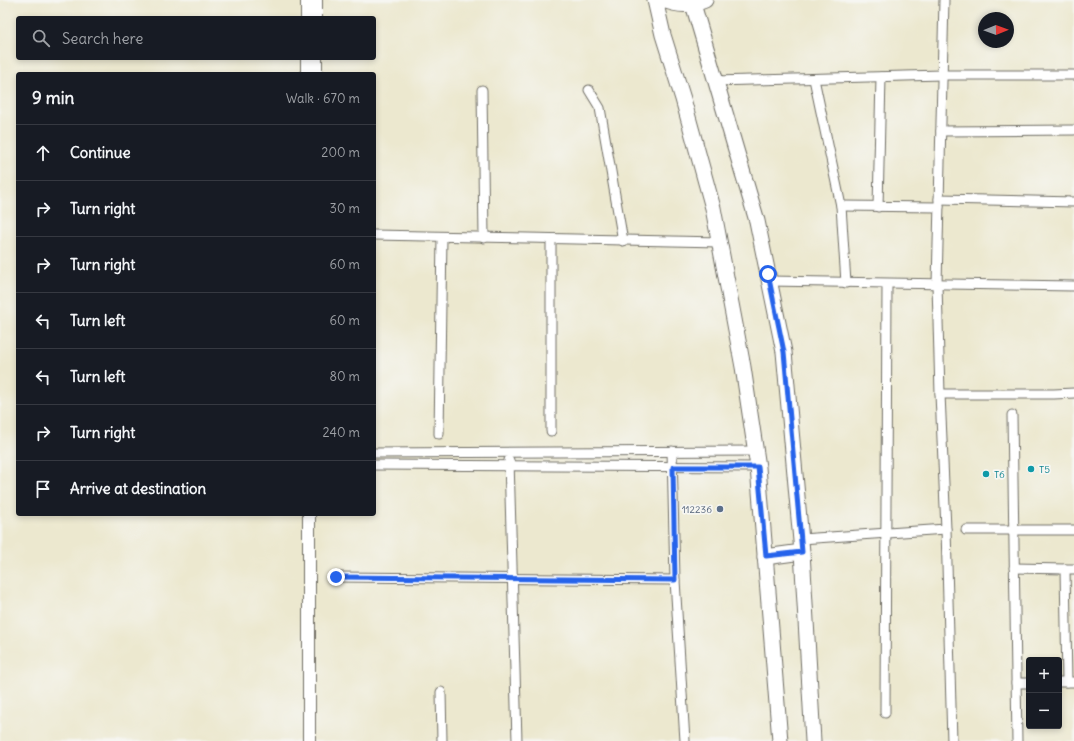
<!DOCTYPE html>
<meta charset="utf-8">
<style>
:root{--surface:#171b24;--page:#20242c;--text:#f1f3f6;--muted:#9ea1a6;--line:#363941}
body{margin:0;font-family:Delius,sans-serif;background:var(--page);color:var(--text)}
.controls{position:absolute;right:12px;bottom:12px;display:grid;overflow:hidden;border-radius:4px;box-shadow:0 2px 6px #0003}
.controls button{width:36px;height:36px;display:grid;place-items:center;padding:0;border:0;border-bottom:1px solid var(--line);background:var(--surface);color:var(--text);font:20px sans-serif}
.compass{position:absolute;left:978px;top:12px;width:36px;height:36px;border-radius:50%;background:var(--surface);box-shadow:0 2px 6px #0003;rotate:89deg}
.stop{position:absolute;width:12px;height:12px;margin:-9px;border:3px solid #2563eb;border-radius:50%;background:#fff}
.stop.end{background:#2563eb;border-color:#fff;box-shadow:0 1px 4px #0008}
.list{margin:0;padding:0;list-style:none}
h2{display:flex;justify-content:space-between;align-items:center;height:52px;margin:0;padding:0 16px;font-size:17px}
h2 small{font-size:13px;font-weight:400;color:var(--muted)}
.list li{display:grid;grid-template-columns:26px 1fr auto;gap:12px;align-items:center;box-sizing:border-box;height:56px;padding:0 16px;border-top:1px solid var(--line)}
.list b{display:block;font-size:15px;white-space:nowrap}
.list em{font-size:13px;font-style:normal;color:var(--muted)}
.icon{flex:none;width:22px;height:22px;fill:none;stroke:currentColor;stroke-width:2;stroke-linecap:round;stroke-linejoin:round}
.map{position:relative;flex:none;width:1074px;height:741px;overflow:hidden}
.search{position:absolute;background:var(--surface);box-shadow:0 2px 6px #0003;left:16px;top:16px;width:360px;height:44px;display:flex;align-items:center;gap:10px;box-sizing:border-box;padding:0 14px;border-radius:4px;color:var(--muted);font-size:15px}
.panel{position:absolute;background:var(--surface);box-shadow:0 2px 6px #0003;left:16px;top:72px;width:360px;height:444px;border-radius:4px}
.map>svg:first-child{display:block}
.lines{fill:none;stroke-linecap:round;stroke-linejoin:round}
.minor-casing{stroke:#6f6d64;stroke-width:11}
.tertiary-casing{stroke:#6f6d64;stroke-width:14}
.primary-casing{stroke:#6f6d64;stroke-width:17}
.minor{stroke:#fff;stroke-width:9}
.tertiary{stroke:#fff;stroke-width:12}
.primary{stroke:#fff;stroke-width:15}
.route{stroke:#2563eb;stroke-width:5}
.culture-dot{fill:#0f9aa8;stroke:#f6f6f2;stroke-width:1.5}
.service-dot{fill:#5c6f8a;stroke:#f6f6f2;stroke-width:1.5}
.labels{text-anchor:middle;stroke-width:3.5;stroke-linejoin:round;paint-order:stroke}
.culture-label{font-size:10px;fill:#0d838f;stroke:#f6f6f2;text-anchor:start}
.service-label{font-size:10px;fill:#4e5e75;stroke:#f6f6f2;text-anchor:end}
</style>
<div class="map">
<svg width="1074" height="741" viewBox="0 0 1074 741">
<rect width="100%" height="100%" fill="#f6f6f2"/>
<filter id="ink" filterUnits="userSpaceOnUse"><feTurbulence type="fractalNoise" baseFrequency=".025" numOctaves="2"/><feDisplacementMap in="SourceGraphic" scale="8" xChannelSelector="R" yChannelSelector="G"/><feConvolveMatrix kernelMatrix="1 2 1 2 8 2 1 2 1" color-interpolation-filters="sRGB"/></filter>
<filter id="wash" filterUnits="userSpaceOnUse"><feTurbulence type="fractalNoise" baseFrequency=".012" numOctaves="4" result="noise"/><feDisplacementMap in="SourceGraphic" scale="16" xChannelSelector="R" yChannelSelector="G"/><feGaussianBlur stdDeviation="0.9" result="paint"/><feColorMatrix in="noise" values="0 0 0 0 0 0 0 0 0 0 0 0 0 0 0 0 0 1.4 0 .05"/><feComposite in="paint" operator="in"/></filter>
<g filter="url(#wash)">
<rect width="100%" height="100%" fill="#ece8cf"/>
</g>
<g filter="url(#ink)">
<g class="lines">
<defs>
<g id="minor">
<path d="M944 0 937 284 940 394 946 529 952 741"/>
<path d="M814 79 841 206 846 283"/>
<path d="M715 81 942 75H1074"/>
<path d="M482 90 484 238"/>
<path d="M589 90 600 108 623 241"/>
<path d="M941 131 1074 130"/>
<path d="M939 199 1074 202"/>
<path d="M841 206 939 207"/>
<path d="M878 207 881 77"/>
<path d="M374 235 720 242"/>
<path d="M769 281 1074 286"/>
<path d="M940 394H1054L1074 393"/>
<path d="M1012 415 1017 741"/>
<path d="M551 431V239"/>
<path d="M439 434 442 237"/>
<path d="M672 451 675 580 685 741"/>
<path d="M374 453 755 451"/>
<path d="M509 460 517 741"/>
<path d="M374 465 758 467"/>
<path d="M966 530H1074"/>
<path d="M801 539 946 529"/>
<path d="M1014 568 1065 569"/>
<path d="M336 577 675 580"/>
<path d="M1059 682H1074"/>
<path d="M1067 682 1065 569H1074"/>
<path d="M1016 683H1029"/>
<path d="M441 692 442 741"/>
<path d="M885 713 887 284"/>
</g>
<g id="tertiary">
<path d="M307 0V18"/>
<path d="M316 0V18"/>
<path d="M307 58V74"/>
<path d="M316 58V74"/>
<path d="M309 514V741"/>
</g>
<g id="primary">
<path d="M655 0 663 35 683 99 713 208 743 367 758 467 780 741"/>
<path d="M664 0C678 6 691 6 705 0"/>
<path d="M693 4 757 221 784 352 802 552 813 741"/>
<path d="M765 557 802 552"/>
</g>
</defs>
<use href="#minor" class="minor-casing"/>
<use href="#tertiary" class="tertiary-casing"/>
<use href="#primary" class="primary-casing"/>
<use href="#minor" class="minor"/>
<use href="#tertiary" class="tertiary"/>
<use href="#primary" class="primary"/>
</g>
</g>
<g class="lines" filter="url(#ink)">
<path class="route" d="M336 577 675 580 673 467H758L766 556 802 552 784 352 768 274"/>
</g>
<g class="culture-dot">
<circle cx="1031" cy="469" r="4"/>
<circle cx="986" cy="474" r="4"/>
</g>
<circle class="service-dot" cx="720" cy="509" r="4"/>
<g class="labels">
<g class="culture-label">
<text x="1039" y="473">T5</text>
<text x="994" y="478">T6</text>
</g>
<g class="service-label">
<text x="712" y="513">112236</text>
</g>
</g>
</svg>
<div class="controls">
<button>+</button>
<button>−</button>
</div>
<svg class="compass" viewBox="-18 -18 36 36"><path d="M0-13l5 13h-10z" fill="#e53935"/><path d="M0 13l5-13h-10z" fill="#9ea1a6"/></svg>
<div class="stop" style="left:768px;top:274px"></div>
<div class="stop end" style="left:336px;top:577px"></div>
<div class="search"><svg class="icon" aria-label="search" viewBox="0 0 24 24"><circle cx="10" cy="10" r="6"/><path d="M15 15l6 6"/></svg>Search here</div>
<section class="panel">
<h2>9 min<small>Walk · 670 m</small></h2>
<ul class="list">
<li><svg class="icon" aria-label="ahead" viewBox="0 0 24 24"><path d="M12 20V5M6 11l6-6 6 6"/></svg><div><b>Continue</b></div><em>200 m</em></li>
<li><svg class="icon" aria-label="right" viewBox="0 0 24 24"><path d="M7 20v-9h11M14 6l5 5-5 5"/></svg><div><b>Turn right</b></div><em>30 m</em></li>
<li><svg class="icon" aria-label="right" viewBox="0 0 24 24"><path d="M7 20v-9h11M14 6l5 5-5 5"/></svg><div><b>Turn right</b></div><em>60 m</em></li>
<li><svg class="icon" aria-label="left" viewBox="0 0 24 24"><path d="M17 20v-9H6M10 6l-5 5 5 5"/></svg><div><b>Turn left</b></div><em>60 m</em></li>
<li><svg class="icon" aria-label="left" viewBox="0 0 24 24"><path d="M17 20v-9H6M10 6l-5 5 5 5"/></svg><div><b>Turn left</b></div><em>80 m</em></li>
<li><svg class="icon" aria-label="right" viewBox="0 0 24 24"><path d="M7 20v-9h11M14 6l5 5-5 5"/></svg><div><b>Turn right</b></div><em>240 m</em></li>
<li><svg class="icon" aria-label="arrive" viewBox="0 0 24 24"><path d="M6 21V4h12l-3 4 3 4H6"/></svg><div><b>Arrive at destination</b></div></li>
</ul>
</section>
</div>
